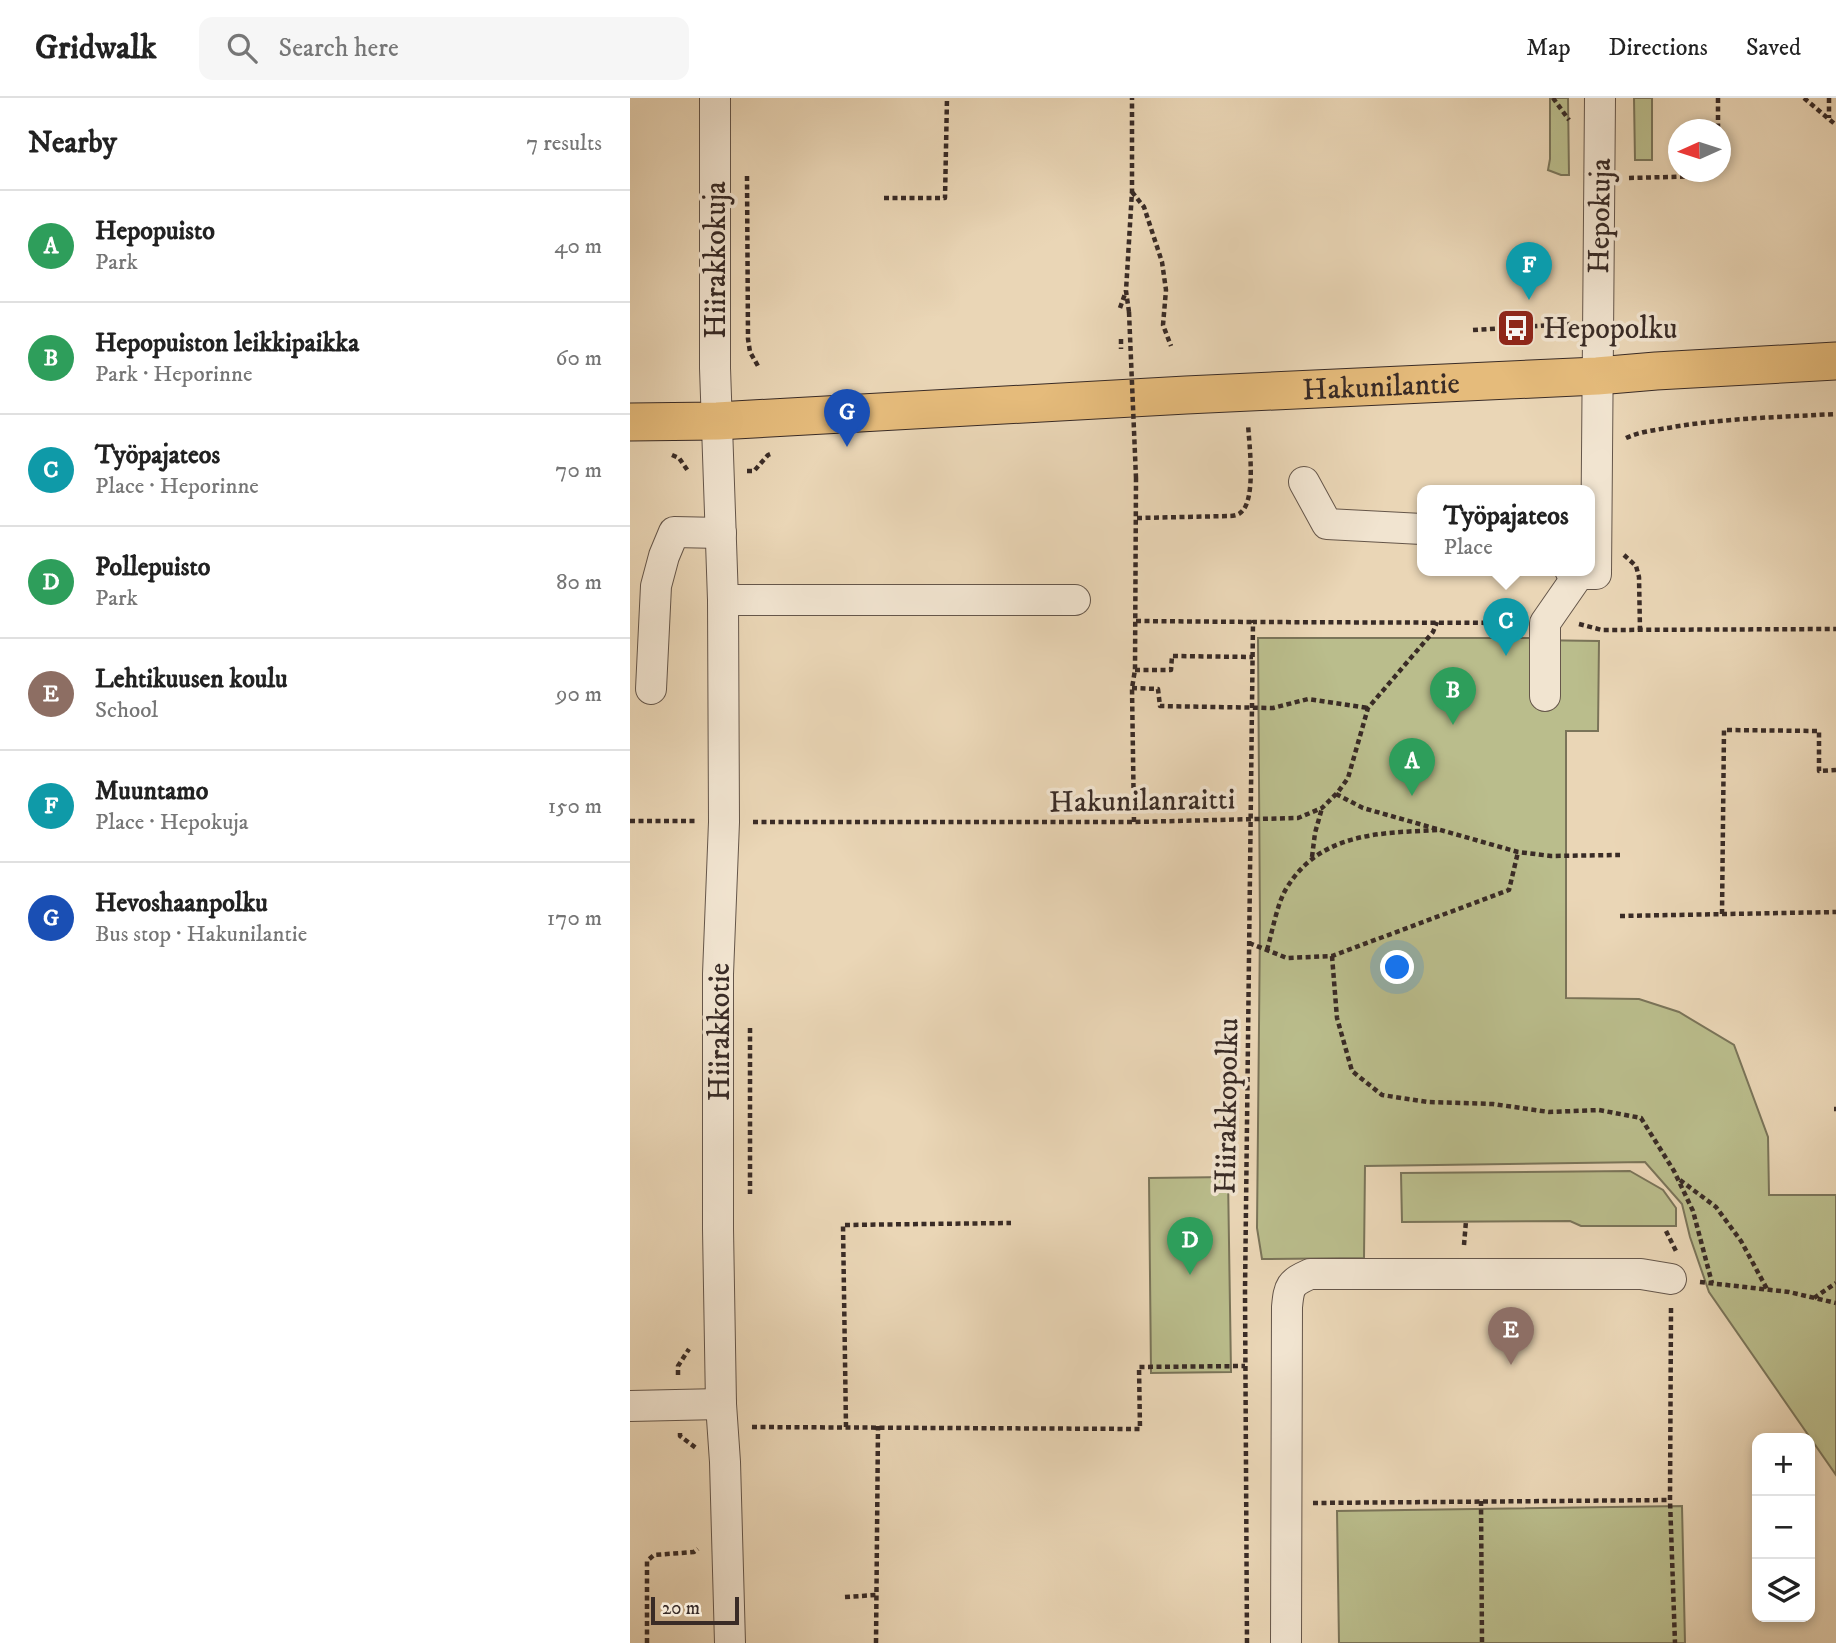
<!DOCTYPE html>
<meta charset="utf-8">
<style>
:root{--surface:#fff;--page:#f6f6f6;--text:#222;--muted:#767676;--line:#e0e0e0;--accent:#b45309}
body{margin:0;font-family:"IM FELL DW Pica",serif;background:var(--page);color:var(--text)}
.controls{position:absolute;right:21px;bottom:21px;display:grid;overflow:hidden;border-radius:14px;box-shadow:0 4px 10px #0003}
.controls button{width:63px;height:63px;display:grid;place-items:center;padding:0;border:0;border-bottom:2px solid var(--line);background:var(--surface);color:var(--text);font:35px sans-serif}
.compass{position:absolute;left:1038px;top:21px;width:63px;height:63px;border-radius:50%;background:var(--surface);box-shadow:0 4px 10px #0003;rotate:267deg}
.scale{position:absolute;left:21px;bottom:18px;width:88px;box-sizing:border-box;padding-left:7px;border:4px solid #392b26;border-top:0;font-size:19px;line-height:24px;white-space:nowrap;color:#392b26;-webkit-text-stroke:5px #f1e4d0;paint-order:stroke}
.you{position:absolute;left:768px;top:870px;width:24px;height:24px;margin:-18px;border:5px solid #fff;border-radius:50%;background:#1a73e8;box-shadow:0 0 0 10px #1a73e833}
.badge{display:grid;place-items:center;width:46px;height:46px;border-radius:50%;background:var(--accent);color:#fff;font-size:23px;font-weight:700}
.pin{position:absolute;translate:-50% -58px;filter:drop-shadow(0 2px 4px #0008)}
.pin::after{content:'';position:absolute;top:37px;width:24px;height:21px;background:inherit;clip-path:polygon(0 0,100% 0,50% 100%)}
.popup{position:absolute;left:787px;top:387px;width:178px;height:91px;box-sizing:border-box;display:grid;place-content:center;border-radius:14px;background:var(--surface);filter:drop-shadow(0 2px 5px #0005);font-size:23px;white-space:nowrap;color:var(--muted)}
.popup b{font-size:26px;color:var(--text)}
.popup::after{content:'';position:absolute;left:50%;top:100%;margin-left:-14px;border:14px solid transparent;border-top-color:var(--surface)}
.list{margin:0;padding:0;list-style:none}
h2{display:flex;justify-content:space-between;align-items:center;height:91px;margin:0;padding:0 28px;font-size:30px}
h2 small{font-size:23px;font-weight:400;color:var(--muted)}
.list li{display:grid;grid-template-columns:46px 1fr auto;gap:21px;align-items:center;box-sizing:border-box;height:112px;padding:0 28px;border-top:2px solid var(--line)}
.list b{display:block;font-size:26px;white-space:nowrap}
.list p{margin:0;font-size:23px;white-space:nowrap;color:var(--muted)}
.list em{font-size:23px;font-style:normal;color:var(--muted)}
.icon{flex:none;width:38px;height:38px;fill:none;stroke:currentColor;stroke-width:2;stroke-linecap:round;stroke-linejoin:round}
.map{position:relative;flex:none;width:1206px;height:1545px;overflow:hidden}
header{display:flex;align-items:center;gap:42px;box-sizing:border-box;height:98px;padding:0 35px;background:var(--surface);border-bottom:2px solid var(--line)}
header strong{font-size:33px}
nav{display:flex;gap:38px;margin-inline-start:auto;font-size:24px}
.search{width:490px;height:63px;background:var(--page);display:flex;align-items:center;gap:18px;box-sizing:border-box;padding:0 24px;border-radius:14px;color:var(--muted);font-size:26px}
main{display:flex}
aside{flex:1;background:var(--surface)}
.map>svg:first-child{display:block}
.green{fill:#babd8c;stroke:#7a7459;stroke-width:2}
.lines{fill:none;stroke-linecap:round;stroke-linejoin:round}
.minor-casing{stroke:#65564a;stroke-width:32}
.major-casing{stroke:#392b26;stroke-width:39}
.path{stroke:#392b26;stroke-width:4.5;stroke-dasharray:5 3.5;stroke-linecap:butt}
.minor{stroke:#f1e4d0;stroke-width:30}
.major{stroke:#e5bb7b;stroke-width:37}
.path-bridge{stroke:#392b26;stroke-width:4.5;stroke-dasharray:5 3.5;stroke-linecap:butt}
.labels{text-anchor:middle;stroke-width:7;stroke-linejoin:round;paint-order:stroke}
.street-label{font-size:30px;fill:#392b26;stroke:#f1e4d0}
.poi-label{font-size:30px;fill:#392b26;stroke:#f1e4d0;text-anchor:start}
</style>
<header>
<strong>Gridwalk</strong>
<div class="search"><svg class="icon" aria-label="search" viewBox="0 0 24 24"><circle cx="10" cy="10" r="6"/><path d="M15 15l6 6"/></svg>Search here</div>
<nav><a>Map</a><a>Directions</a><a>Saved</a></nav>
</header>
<main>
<aside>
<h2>Nearby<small>7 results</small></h2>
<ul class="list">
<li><span class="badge" style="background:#2e9e5b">A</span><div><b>Hepopuisto</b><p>Park</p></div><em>40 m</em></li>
<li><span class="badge" style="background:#2e9e5b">B</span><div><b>Hepopuiston leikkipaikka</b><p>Park · Heporinne</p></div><em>60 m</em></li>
<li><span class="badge" style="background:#0f9aa8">C</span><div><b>Työpajateos</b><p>Place · Heporinne</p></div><em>70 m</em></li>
<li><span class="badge" style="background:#2e9e5b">D</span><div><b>Pollepuisto</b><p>Park</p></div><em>80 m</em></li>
<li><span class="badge" style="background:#8d6e63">E</span><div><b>Lehtikuusen koulu</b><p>School</p></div><em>90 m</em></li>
<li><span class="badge" style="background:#0f9aa8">F</span><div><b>Muuntamo</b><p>Place · Hepokuja</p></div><em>150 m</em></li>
<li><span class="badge" style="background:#1a4fb4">G</span><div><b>Hevoshaanpolku</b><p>Bus stop · Hakunilantie</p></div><em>170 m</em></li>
</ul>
</aside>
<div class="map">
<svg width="1206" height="1545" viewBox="0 0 1206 1545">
<rect width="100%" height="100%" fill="#ead6b6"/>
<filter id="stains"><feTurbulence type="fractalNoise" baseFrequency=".00286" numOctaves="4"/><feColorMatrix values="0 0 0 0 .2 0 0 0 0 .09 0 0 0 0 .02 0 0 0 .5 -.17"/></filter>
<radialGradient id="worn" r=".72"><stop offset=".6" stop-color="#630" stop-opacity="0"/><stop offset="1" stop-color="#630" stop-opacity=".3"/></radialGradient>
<g class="green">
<path d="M920 0H938L939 77H931L918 72 920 61Z"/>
<path d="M1004 0H1022V62H1005Z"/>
<path d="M628 540H900V542L969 543 968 633H936V900L1009 901 1049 914 1104 947 1138 1039 1139 1097H1206V1377L1079 1194 1060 1139 1052 1106 1015 1064 735 1068 734 1160 632 1161 627 1130 630 827Z"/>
<path d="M1000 1073 1033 1092 1046 1110V1128H951L940 1123 772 1124 771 1075Z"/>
<path d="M598 1079 601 1274 521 1275 519 1080Z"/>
<path d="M1052 1408 1055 1545H709L707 1413Z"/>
</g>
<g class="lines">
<defs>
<g id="minor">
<path d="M85 0V270L93 502 94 724 88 876V1131L91 1306 95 1364 100 1545"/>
<path d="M674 384 697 426 792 431"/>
<path d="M940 472 949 476H966L970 0"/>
<path d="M93 502H445"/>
<path d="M21 591 26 488 34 458 44 434 91 435"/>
<path d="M915 598V525L949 476"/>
<path d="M0 1308 91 1306"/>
<path d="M656 1545 657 1209C659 1188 660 1185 680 1176H1011L1041 1181"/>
</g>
<g id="major">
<path id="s1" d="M0 324 87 323 556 297 967 278 1026 273 1206 263"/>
</g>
</defs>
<use href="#minor" class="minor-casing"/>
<use href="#major" class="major-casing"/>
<g class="path">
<path d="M923 0 939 22"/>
<path d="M1088 0V32"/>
<path d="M1174 0 1206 27"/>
<path d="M1199 0V20"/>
<path d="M1072 28 1088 29"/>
<path d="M117 78 118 241 120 254 128 268"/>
<path d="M999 80 1077 78 1081 74"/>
<path d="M502 94 514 109 532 164 536 192 533 227 541 248"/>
<path d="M254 100H315L317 0"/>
<path d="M490 210 496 193"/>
<path d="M499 214 496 193 502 93V0"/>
<path d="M843 232 940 226"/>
<path d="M491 241V251"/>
<path d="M996 340C1011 333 1027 332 1043 329 1097 320 1152 319 1206 316"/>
<path d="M42 357 49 360 58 373"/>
<path d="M117 373H124L138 357 143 355"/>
<path d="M507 420 600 418C602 418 609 417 610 415 627 404 619 345 618 326"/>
<path d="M994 457 1006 468 1009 479 1010 532"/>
<path d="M506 523 623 524"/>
<path d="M949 526 972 532 1206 531"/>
<path d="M505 572H541L542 558 623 559"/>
<path d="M502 590 528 591 530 608 643 610 678 601 738 610"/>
<path d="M706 696 733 710 888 754 921 758 990 757"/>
<path d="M0 723H66"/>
<path d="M123 724H504L668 720 692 710 708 694 718 680 738 610 803 534 807 524"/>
<path d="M504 724 502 590 505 572 506 380"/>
<path d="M682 759 685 735 692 710"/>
<path d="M1092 816 1094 632 1189 633V673L1206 672"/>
<path d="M990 818 1206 814"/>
<path d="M619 845 657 860 702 858 879 792 888 754"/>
<path d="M637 852C642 835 647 806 656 791 690 734 750 735 809 732"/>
<path d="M702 858 707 920 722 973 752 997 798 1004 863 1006 919 1014 969 1012 1011 1020 1044 1073 1063 1113 1082 1185"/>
<path d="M120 930V1096"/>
<path d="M1204 1011H1206"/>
<path d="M1050 1082 1086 1109 1111 1143 1137 1191"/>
<path d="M1036 1133 1046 1153"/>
<path d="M834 1147 836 1123"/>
<path d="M1070 1184 1159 1194 1206 1205"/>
<path d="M1184 1200 1206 1185"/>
<path d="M1041 1210 1040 1402 1045 1545"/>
<path d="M48 1277V1268L59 1251"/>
<path d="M122 1329 510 1331 509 1269 615 1268"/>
<path d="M216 1329 213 1127 381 1125"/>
<path d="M50 1335V1338L66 1350"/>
<path d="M851 1403 852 1545"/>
<path d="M683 1405 1040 1402"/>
<path d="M215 1499 246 1497"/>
<path d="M17 1545V1463L24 1457 64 1454 68 1451"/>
<path d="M246 1545 248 1328"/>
<path d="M617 1545 615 1193 623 524 888 525"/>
</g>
<use href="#minor" class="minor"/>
<use href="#major" class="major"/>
<path class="path-bridge" d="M499 214 506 380"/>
</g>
<defs>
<symbol id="bus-square" viewBox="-11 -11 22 22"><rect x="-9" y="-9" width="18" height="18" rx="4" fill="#8f2418" stroke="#f1e4d0"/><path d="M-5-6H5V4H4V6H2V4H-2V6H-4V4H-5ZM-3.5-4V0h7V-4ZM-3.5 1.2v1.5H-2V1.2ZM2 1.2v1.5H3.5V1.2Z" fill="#fff"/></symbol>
</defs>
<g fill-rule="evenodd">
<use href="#bus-square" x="864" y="208" width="44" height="44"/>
</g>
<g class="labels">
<g class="street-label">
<text transform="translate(969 118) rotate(-89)" y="10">Hepokuja</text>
<text transform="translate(85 162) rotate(-90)" y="10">Hiirakkokuja</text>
<text dy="10" stroke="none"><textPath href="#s1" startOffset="752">Hakunilantie</textPath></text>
<text transform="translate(512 702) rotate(-1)" y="10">Hakunilanraitti</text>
<text transform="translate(89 934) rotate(-90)" y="10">Hiirakkotie</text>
<text transform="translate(596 1008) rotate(-89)" y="10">Hiirakkopolku</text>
</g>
<g class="poi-label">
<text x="913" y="240">Hepopolku</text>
</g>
</g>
<rect width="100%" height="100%" filter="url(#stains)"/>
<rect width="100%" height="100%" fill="url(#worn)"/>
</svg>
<div class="controls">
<button>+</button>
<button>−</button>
<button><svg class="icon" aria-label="layers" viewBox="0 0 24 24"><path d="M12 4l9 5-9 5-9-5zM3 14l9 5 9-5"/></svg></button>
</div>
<svg class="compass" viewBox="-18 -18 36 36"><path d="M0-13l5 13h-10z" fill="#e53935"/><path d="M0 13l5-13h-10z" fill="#767676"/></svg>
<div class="scale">20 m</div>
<div class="you"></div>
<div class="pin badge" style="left:782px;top:698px;background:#2e9e5b">A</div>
<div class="pin badge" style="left:823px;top:627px;background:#2e9e5b">B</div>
<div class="pin badge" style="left:876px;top:558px;background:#0f9aa8">C</div>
<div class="popup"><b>Työpajateos</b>Place</div>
<div class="pin badge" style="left:560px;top:1177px;background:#2e9e5b">D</div>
<div class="pin badge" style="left:881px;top:1267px;background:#8d6e63">E</div>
<div class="pin badge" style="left:899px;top:202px;background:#0f9aa8">F</div>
<div class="pin badge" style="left:217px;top:349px;background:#1a4fb4">G</div>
</div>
</main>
